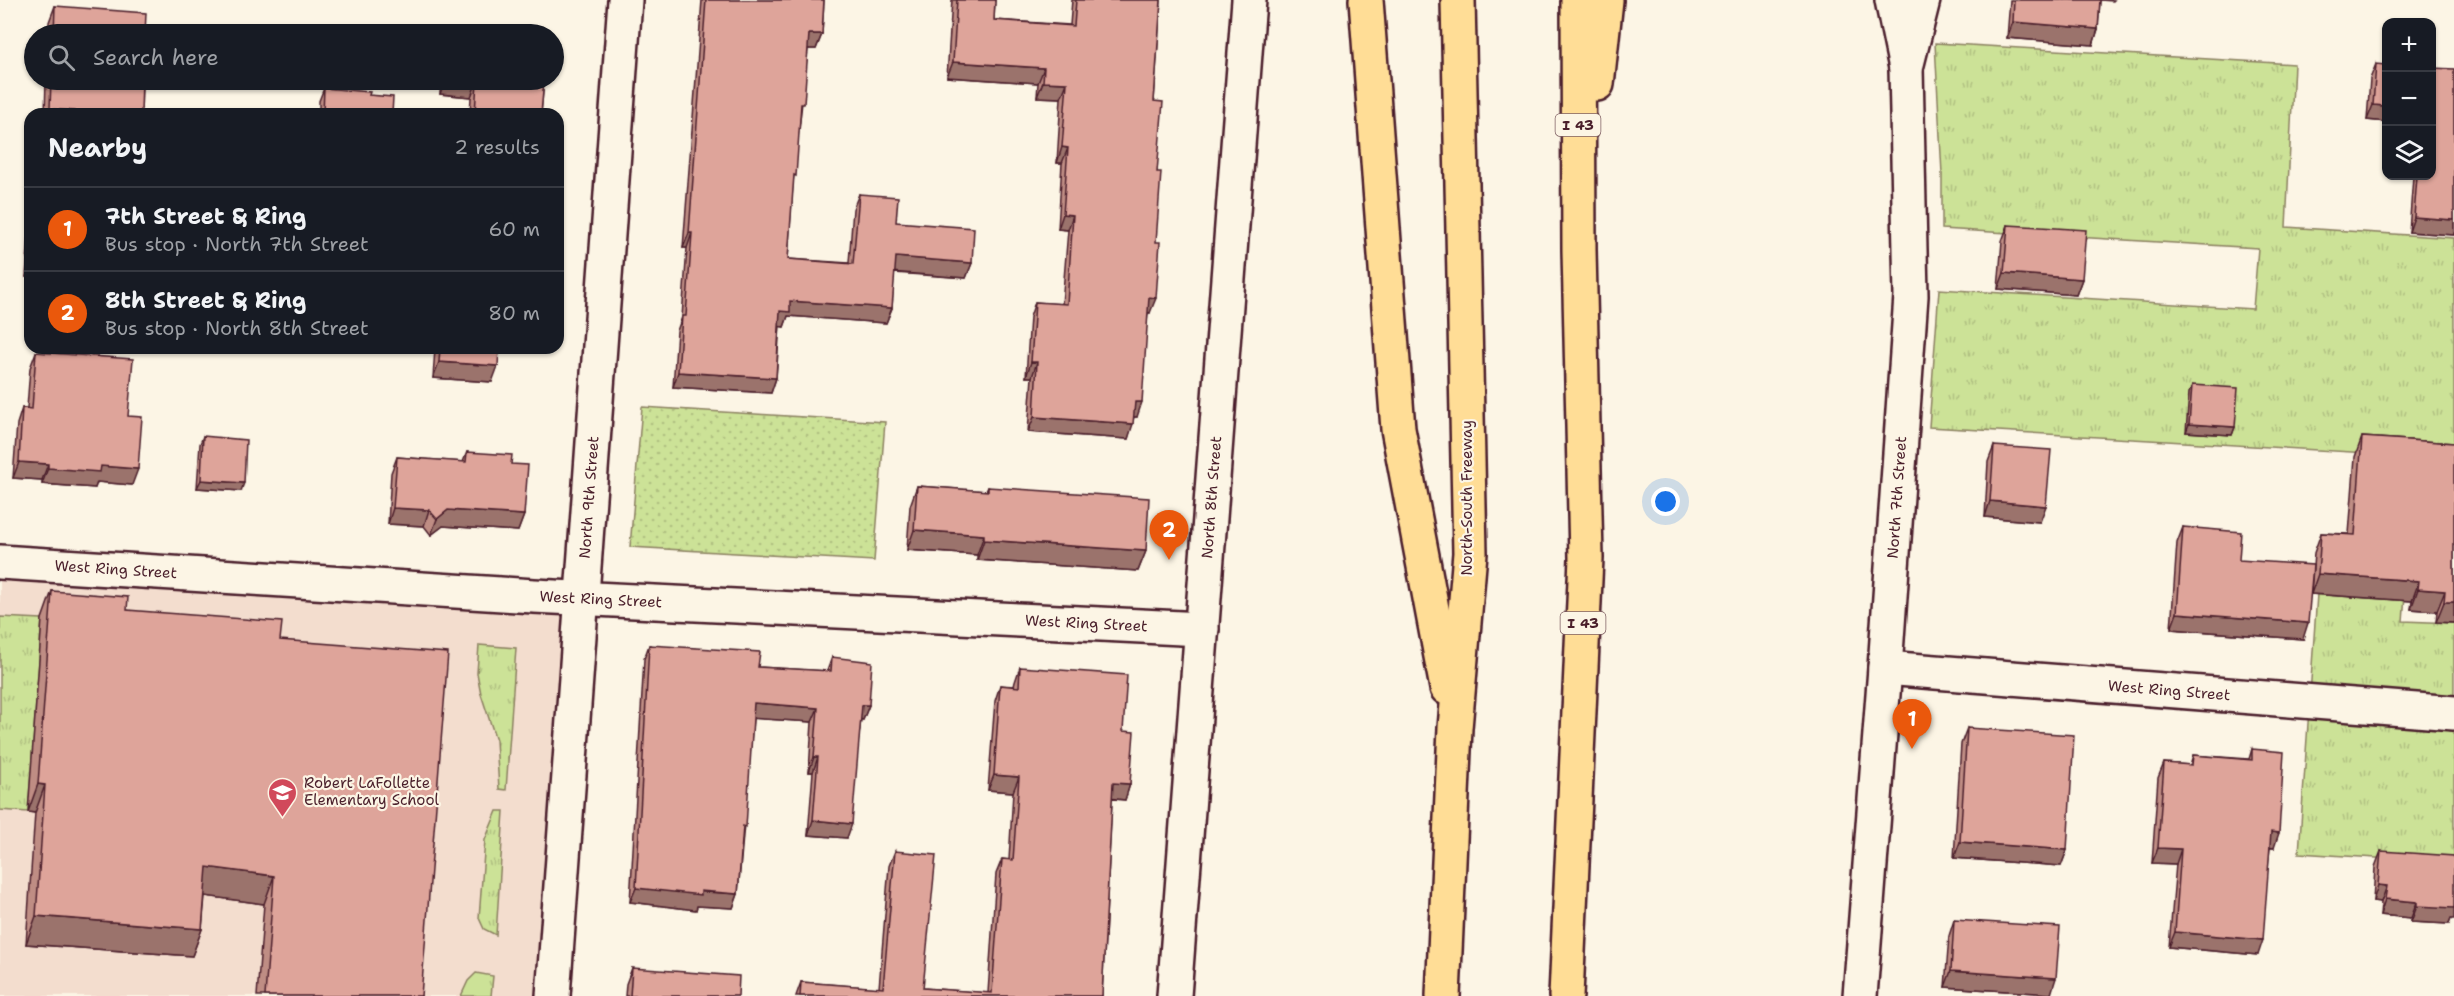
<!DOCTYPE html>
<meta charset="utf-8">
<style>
:root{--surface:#171b24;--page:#242831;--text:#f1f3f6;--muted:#9ea1a6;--line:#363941;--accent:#ea580c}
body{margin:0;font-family:"Shantell Sans",sans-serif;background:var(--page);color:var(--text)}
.controls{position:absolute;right:18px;top:18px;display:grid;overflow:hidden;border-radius:12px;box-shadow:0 2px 4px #0004}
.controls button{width:54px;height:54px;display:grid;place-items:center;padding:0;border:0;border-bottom:2px solid var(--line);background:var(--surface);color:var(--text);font:30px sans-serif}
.you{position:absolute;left:1666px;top:502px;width:21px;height:21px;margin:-15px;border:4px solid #fff;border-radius:50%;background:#1a73e8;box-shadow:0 0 0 9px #1a73e833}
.badge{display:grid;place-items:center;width:39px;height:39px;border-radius:50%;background:var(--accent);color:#fff;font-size:20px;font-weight:700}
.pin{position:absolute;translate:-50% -50px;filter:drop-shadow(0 2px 3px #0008)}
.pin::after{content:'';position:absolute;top:32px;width:21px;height:18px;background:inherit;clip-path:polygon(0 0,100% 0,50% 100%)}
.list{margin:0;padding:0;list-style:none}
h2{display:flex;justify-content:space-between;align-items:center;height:78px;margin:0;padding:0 24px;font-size:26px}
h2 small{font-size:20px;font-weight:400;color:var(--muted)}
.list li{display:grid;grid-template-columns:39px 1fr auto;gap:18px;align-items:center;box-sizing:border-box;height:84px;padding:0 24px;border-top:2px solid var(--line)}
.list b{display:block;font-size:22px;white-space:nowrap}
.list p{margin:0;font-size:20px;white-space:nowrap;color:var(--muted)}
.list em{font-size:20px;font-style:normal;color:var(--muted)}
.icon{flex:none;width:33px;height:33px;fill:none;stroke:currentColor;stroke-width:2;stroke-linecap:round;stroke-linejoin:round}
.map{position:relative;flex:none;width:2454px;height:996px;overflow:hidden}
.search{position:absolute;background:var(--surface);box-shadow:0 2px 4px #0004;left:24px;top:24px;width:540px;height:66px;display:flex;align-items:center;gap:15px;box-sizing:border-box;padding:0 21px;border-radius:33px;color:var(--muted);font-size:22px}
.panel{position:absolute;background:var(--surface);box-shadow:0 2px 4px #0004;left:24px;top:108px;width:540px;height:246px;border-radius:18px}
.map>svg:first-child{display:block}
.built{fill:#f3ddce}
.grass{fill:url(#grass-tufts);stroke:#8b8061;stroke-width:1.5}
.garden{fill:url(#garden-dots);stroke:#8b8061;stroke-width:1.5}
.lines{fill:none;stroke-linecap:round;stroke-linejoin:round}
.street-casing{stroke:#4a1f2b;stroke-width:38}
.secondary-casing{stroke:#4a1f2b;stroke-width:38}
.highway-casing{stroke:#4a1f2b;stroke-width:38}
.street{stroke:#fcf5e5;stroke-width:33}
.secondary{stroke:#fcf5e5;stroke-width:33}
.highway{stroke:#ffdd96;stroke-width:33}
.wall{fill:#bf8d84;stroke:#4a1f2b;stroke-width:1.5}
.shaded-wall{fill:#9b736c;stroke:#4a1f2b;stroke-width:1.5}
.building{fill:#dea49a;stroke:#4a1f2b;stroke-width:1.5}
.labels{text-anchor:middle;stroke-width:4.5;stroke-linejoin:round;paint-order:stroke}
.shield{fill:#fcf5e5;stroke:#7f5f63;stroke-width:1.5}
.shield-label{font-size:14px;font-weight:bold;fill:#4a1f2b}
.street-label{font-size:15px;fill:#4a1f2b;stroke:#fcf5e5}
.poi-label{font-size:15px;fill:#4a1f2b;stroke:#fcf5e5;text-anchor:start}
</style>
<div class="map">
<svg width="2454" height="996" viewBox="0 0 2454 996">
<defs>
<pattern id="grass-tufts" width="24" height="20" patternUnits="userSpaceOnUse" patternTransform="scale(1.5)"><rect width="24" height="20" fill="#cce297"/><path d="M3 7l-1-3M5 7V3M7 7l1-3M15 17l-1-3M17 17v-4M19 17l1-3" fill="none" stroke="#b1c182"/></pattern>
<pattern id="garden-dots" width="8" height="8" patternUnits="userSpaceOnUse" patternTransform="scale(1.5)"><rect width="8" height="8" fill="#cce297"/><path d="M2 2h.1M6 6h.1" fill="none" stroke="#b1c182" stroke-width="1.8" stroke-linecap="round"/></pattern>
</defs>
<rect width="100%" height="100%" fill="#fcf5e5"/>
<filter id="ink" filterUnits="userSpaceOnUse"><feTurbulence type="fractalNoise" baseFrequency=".0167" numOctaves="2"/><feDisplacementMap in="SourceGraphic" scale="12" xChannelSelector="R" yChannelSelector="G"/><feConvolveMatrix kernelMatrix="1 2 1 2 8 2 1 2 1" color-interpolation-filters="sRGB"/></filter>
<g filter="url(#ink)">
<path class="built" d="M0 562 580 598 553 996H0Z"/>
<g class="grass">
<path d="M1935 43 2294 64 2286 227 2454 238V458L1929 427 1939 289 2253 309 2258 248 1942 229V174Z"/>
<path d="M2320 551 2408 557 2403 621 2454 623V863L2299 853Z"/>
<path d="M0 617 42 619 28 812 0 810Z"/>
<path d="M479 645 516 648 506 790 499 789 496 740 481 694 477 673Z"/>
<path d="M497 811H504L496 935 484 929 479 918 485 840Z"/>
<path d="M476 973 493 976 491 996H461L468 981Z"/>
</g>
<path class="garden" d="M642 407 885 422 874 561 630 547Z"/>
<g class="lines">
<defs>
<g id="street">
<path d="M1906 68 1923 0"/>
<path id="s1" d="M0 562 534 596 1202 629"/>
<path id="s2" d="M1885 668 2454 713"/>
<path id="s3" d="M553 996 625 0"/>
</g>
<g id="secondary">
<path id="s4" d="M1174 996 1249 0"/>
<path id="s5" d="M1860 996 1885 668 1911 296 1906 68 1892 0"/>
</g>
<g id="highway">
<path d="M1366 0 1398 429 1447 688"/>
<path d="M1597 84 1606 0"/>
<path d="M1443 996 1455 728 1470 553 1458 0"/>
<path d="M1566 996 1586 558 1579 250 1578 0"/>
</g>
</defs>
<use href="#street" class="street-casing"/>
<use href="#secondary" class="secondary-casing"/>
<use href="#highway" class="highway-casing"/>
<use href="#street" class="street"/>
<use href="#secondary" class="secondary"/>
<use href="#highway" class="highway"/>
</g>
<g class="wall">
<path d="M702 0H824L822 34 816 49H808L793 183 788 259 849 263 853 209 859 194 896 222 972 263 966 278 894 273 892 308 886 323 788 316 784 327 780 326 776 378 771 393 673 387 677 331 682 317 687 248H683Z"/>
<path d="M952 0H995L994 20 1070 25 1072 0H1161L1154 101 1157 172 1150 313H1148L1137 417H1134L1128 439 1028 432 1032 377H1026L1030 317 1035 302 1062 304 1068 230 1058 229 1062 163H1057L1061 98 1037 97 1038 83 947 77Z"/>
<path d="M2010 0H2114L2113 1 2100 0 2098 29 2093 45 2007 38Z"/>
<path d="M55 6 145 34H49V22Z"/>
<path d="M2376 64 2386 122 2367 120 2370 79Z"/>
<path d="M2454 69V235L2409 232 2413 176H2432Z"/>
<path d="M46 80H142L141 114H45Z"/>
<path d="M441 80H544L541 114H470L471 97 440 94Z"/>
<path d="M324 88 369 95 392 114H319V101Z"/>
<path d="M30 219V277H26Z"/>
<path d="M2008 225 2082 279 2076 295 1998 289 2002 241Z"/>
<path d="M435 348H499L492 382 433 378Z"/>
<path d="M36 352 128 416 132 485 97 482 95 488 42 484V480L13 478 17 424 22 408H27L30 368Z"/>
<path d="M2192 385 2235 427 2232 435 2186 432 2189 393Z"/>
<path d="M203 436 241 491 197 488 200 444Z"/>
<path d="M2362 437 2454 443V623L2436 622 2437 611 2411 609 2412 601 2311 594 2314 553 2321 533 2349 534 2355 457Z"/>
<path d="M1994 446 2040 522 1985 517 1988 462Z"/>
<path d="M467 452 511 464 524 515 518 531 443 526 431 535 424 526 388 524 391 473 397 457 463 462Z"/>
<path d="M917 486 986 491 988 487 1146 551 1138 571 977 560V555L907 550 910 506Z"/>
<path d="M2183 527 2239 560 2303 639 2171 629 2177 543Z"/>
<path d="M52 591 127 610 280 640 421 996H257L264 904 205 896 202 929 192 956 26 944 35 813 28 812 42 619Z"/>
<path d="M649 645 758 667 827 671 832 657 869 705 863 720 861 719 847 838 808 835 813 772H809L812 722 753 718 738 894 733 908 697 906 696 910 630 902 644 659Z"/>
<path d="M1020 667 1123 731 1130 784 1125 800 1112 799 1102 996H796L801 982 879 988 889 866 895 851 923 988 988 993 996 874 1002 859 1009 860 1013 792 988 790 995 701 1000 685 1014 686 1015 682Z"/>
<path d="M1967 728 2067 850 2061 866 1954 858 1961 744Z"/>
<path d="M2252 749 2274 848H2270L2258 955 2169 947 2176 864 2152 863 2158 778 2164 763 2190 765 2193 755 2249 759Z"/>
<path d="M2381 851 2451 919 2449 924 2411 922V918L2380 915 2381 902 2373 901 2375 867Z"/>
<path d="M1954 920 2051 994 1945 987 1949 936Z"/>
<path d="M632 968 738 996H625L626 984Z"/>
</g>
<g class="shaded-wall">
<path d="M2013 22 2098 29 2093 45 2007 38Z"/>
<path d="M809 34H822L816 49H804Z"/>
<path d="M953 62 1044 68 1038 83 947 77Z"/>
<path d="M445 80H461L477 81 471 97 440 94Z"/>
<path d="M1043 82 1067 83 1061 98 1037 97Z"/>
<path d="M2373 105 2386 106V122L2367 120Z"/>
<path d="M50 109 75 111 74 114H48Z"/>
<path d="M114 112 141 114H113Z"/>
<path d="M1062 147 1068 148 1062 163H1057Z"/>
<path d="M1063 214 1073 215 1068 230 1058 229Z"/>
<path d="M2414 217 2454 220V235L2409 232Z"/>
<path d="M689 233H692L687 248H683Z"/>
<path d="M896 257 972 263 966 278 890 272Z"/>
<path d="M30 265V277H26Z"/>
<path d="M2004 273 2082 279 2076 295 1998 289Z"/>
<path d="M1149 297 1156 298 1150 313 1144 312Z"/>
<path d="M790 301 892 308 886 323 788 316 784 327 775 326 780 311Z"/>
<path d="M439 362 498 366 492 382 433 378Z"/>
<path d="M1031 362H1037L1032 377H1026Z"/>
<path d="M678 372 776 378 771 393 673 387Z"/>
<path d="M1135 402H1142L1137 417H1129Z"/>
<path d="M1034 417 1133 424 1128 439 1028 432Z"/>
<path d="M2189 424 2235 427 2232 435 2186 432Z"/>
<path d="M19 462 48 464 42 480 13 478Z"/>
<path d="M101 466 138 469 132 485 97 482 95 488 42 484 48 468Z"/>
<path d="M201 480 244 483 241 491 197 488Z"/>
<path d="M1990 501 2046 506 2040 522 1985 517Z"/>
<path d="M393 508 429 510 424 526 388 524Z"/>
<path d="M448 510 524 515 518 531 443 526 431 535 437 519Z"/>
<path d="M914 530 984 535 977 555 907 550Z"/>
<path d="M984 540 1146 551 1138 571 977 560Z"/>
<path d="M2318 574 2419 581 2412 601 2311 594Z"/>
<path d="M2418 589 2445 591 2437 611 2411 609Z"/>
<path d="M2444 602H2454V623L2436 622Z"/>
<path d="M2177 613 2308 623 2303 639 2171 629Z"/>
<path d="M754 703 818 708 812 722 748 718Z"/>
<path d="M862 705H869L863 720 857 719Z"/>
<path d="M814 757H818L813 772H809Z"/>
<path d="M994 775 1019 777 1013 792 988 790Z"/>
<path d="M1113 783 1130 784 1125 800 1108 798Z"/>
<path d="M38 784 45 785 35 813 28 812Z"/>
<path d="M813 820 852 824 847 838 808 835Z"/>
<path d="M2271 832 2279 833 2274 848 2266 847Z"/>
<path d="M1960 842 2067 850 2061 866 1954 858Z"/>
<path d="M2158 848 2181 849 2176 864 2152 863Z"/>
<path d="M207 867 274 876 264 904 197 895Z"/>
<path d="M2378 885 2387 886 2381 902 2373 901Z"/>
<path d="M636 888 738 894 733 908 697 906 696 910 630 902Z"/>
<path d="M2385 899 2417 902 2411 918 2380 915Z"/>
<path d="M2417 906H2454V919H2451L2449 924 2411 922Z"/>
<path d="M36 916 202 929 192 956 26 944Z"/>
<path d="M2175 932 2263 940 2258 955 2169 947Z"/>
<path d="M1951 971 2056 978 2051 994 1945 987Z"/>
</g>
<g class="building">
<path d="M706 0H824L822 34H809L804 104H801L796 176 794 175 788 259 853 264 859 194 898 197 896 222 974 228 972 263 896 257 892 308 790 301V312L780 311 776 378 678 372 682 316H686L692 233H689Z"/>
<path d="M957 0H995L994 20 1074 26 1076 0H1161L1154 101 1163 102 1157 172H1161L1156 242H1160L1156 298 1149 297 1142 402H1135L1133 424 1034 417 1037 362H1031L1035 302 1067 304 1073 215 1063 214 1068 148 1062 147 1067 83 1043 82 1044 68 953 62Z"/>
<path d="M2014 0H2100L2098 29 2013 22Z"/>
<path d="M55 6 146 13 145 34H54Z"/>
<path d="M449 31 490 34H449Z"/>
<path d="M2376 64 2386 65V106L2373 105Z"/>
<path d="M2432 68 2454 69V220L2414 217 2417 176H2432Z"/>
<path d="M51 80H142L141 114 114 112V114H75V111L50 109Z"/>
<path d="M461 80H544L541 114H475L477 81Z"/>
<path d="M324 88 370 92 369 95 393 97 392 114H323Z"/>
<path d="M2008 225 2086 230 2082 279 2004 273Z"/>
<path d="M440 348H499L498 366 439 362Z"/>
<path d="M36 352 133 359 128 416 142 417 138 469 101 466 100 472 48 468V464L19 462 22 408 32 409Z"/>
<path d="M2192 385 2238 388 2235 427 2189 424Z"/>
<path d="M203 436 246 440 244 483 201 480Z"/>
<path d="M2362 437 2454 443V602H2444L2445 591 2418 589 2419 581 2318 574 2321 533 2355 535Z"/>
<path d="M1994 446 2051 450 2046 506 1990 501Z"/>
<path d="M467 452 512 455 511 464 528 465 524 515 448 510 437 519 429 510 393 508 397 457 466 462Z"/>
<path d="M917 486 988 491V487L1149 498 1146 551 984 540V535L914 530Z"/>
<path d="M2183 527 2241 532 2239 560 2313 565 2308 623 2177 613Z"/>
<path d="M52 591 128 597 127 610 282 622 280 640 448 653 421 996H265L274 876 207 867 202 929 36 916 45 785 38 784Z"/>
<path d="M649 645 760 652 758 667 831 671 832 657 872 662 869 705H862L852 824 813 820 818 757H814L818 708 754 703 746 827 743 826 738 894 701 891V895L636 888Z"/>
<path d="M1020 667 1127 675 1123 731 1134 732 1130 784 1113 783 1102 996H800L801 982 883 988 895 851 936 855 923 988 992 993 1002 859 1013 860 1019 777 994 775 1000 685 1019 687Z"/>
<path d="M1967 728 2074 735 2067 850 1960 842Z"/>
<path d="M2252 749 2284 752 2279 833 2271 832 2263 940 2175 932 2181 849 2158 848 2164 763 2192 765 2193 755 2252 760Z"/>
<path d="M2381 851 2454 856V908L2417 906V902L2385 899 2387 886 2378 885Z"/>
<path d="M1954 920 2060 927 2056 978 1951 971Z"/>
<path d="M632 968 739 976 738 996H630Z"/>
</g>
</g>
<defs>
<symbol id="school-pin" viewBox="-11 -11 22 30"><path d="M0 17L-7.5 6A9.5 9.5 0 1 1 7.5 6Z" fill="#d1495b" stroke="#fcf5e5"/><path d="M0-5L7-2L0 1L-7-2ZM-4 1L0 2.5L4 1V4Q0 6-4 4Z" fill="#fff"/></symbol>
</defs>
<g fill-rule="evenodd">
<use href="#school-pin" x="266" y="776" width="33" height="45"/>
</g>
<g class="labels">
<g class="shield">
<rect x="1555.5" y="114" width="45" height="22" rx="4.5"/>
<rect x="1560.5" y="612" width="45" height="22" rx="4.5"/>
</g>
<g class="shield-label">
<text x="1578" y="130">I 43</text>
<text x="1583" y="628">I 43</text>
</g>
<g class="street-label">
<text dy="5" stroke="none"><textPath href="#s5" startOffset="500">North 7th Street</textPath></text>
<text dy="5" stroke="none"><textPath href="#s3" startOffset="500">North 9th Street</textPath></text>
<text dy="5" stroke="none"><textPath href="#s4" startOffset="500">North 8th Street</textPath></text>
<text transform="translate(1467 498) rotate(-90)" y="5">North-South Freeway</text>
<text dy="5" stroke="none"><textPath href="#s1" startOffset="116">West Ring Street</textPath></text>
<text dy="5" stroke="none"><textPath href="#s1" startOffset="602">West Ring Street</textPath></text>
<text dy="5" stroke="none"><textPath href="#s1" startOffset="1088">West Ring Street</textPath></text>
<text dy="5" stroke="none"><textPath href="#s2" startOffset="285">West Ring Street</textPath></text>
</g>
<g class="poi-label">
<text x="304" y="788">Robert LaFollette<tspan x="304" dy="17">Elementary School</tspan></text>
</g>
</g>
</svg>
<div class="controls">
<button>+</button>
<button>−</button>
<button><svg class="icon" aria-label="layers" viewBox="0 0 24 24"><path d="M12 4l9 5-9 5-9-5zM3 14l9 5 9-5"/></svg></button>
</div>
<div class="you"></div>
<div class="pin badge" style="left:1912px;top:749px">1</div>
<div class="pin badge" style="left:1169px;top:560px">2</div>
<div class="search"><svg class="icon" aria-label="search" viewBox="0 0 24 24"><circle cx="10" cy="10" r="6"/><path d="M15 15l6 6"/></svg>Search here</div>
<section class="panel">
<h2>Nearby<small>2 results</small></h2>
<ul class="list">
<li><span class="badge">1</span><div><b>7th Street &amp; Ring</b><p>Bus stop · North 7th Street</p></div><em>60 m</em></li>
<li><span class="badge">2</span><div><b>8th Street &amp; Ring</b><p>Bus stop · North 8th Street</p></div><em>80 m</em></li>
</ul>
</section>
</div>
